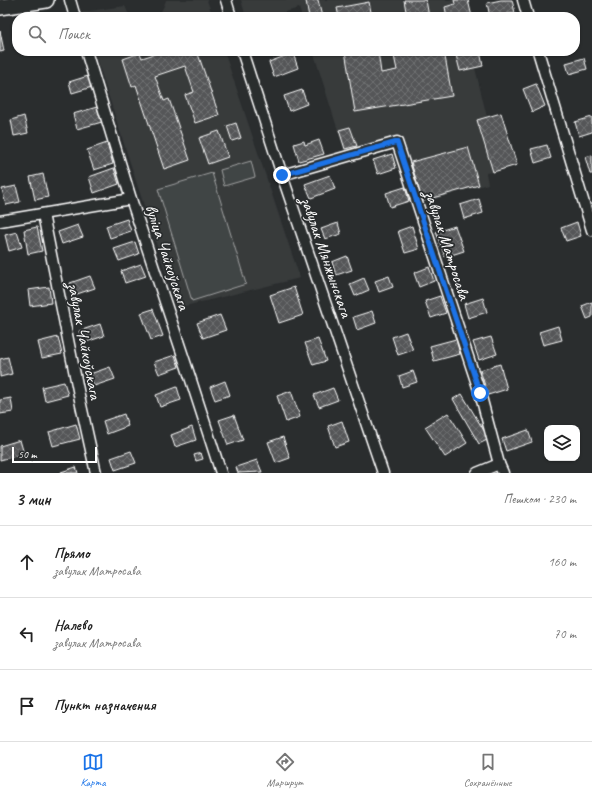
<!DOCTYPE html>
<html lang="ru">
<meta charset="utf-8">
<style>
:root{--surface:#fff;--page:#f6f6f6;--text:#222;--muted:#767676;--line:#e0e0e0;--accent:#1a73e8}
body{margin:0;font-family:Caveat,sans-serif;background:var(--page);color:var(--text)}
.controls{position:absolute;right:12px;bottom:12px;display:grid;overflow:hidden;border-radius:8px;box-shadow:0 1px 3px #0004}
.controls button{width:36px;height:36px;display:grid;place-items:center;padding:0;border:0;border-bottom:1px solid var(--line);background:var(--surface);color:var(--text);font:20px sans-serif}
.scale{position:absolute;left:12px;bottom:10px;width:85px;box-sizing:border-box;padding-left:4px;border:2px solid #fff;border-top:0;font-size:11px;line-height:14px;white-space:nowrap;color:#fff;-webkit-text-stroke:3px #2a2d2e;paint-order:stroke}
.stop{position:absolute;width:12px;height:12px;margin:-9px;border:3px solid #1a73e8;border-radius:50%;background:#fff}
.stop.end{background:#1a73e8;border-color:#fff;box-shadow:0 1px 4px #0008}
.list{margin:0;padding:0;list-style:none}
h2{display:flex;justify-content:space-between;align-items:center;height:52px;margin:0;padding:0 16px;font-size:17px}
h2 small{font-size:13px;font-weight:400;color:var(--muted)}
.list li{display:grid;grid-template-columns:26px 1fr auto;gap:12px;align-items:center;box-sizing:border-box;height:72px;padding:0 16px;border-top:1px solid var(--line)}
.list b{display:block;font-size:15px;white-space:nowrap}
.list p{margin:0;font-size:13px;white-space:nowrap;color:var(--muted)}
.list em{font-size:13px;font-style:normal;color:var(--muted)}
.icon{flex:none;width:22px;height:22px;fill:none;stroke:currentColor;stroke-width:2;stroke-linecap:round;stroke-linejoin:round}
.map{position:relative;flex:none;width:592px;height:473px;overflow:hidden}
.search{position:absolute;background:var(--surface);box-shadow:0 1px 3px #0004;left:12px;right:12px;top:12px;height:44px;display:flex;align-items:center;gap:10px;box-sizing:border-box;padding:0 14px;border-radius:16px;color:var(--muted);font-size:15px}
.sheet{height:268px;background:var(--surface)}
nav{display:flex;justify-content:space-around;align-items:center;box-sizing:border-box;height:56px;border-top:1px solid var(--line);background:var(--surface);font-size:11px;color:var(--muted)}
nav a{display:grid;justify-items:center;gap:2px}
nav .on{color:var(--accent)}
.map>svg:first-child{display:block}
.built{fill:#373a3b}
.garden{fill:#414445;stroke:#a0a2a2}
.building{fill:url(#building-cross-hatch);stroke:#fff}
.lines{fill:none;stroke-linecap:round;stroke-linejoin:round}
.minor-casing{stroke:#fff;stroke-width:13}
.secondary-casing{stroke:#fff;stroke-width:18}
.minor{stroke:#2a2d2e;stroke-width:10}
.secondary{stroke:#2a2d2e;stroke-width:15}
.route{stroke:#1a73e8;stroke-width:5}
.labels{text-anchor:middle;stroke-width:3.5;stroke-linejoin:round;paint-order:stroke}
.street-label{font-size:17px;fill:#fff;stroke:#2a2d2e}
</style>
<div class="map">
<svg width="592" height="473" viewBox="0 0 592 473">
<defs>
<pattern id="building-cross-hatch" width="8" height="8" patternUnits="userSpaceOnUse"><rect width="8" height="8" fill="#555758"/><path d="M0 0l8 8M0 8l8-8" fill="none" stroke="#6e7071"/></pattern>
</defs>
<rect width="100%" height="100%" fill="#2a2d2e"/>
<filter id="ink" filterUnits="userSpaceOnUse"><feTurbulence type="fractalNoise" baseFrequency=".025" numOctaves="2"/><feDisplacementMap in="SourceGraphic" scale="8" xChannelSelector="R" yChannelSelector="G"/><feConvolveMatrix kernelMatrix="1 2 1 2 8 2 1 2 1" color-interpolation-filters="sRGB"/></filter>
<g filter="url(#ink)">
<g class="built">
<path d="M166 0H207L213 17H156L159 15 163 8Z"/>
<path d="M241 0H468L472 17H302L299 8 269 17H246Z"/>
<path d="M125 6 128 13 132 17H83L82 12Z"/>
<path d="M94 51H224L300 278 177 308Z"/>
<path d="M313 51H480L483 66 475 68 487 117 501 113 517 165 493 172 486 173 488 184 421 203 409 161 400 136 345 153Z"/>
</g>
<g class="garden">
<path d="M251 161 255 177 224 186 220 170Z"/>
<path d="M212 173 246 284 192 301 158 189Z"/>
</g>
<g class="building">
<path d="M309 0H318L322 17H309L306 1Z"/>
<path d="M404 0H426L429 17H407Z"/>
<path d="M454 0H468L472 17H447L445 7 455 4Z"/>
<path d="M501 0H512L515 13 490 17 487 3Z"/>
<path d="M369 2 372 17H339L337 8Z"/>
<path d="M0 31 4 51 0 52Z"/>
<path d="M164 51H197L219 115 195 123 185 95 194 92 185 66 155 76 164 101 169 99 190 160 164 169 136 85 132 87 123 59 140 53 142 58Z"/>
<path d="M345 51H378L381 73 397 70 393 51H444L452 96 355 112Z"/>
<path d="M455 51H480L483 66 460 71Z"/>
<path d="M293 53 298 68 274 77 269 62Z"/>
<path d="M584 58 587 69 569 74 566 63Z"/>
<path d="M88 76 92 87 72 93 69 82Z"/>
<path d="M536 84 545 106 532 112 523 89Z"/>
<path d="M302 90 307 104 289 111 284 96Z"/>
<path d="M97 107 102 122 77 129 73 114Z"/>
<path d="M501 113 517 165 493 172 477 120Z"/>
<path d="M24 116 28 133 14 136 11 120Z"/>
<path d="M592 117V132L579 136 575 122Z"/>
<path d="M236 123 241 138 232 141 227 126Z"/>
<path d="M350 127 357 146 345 149 339 130Z"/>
<path d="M219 131 228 157 208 164 199 138Z"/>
<path d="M319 140 324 154 299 161 294 144 304 141 305 145Z"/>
<path d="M107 143 113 164 94 170 87 150Z"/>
<path d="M547 145 551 158 535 163 531 149Z"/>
<path d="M468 147 479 185 422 201 411 162Z"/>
<path d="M392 154 396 168 378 174 373 160Z"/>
<path d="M592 155V174H590L585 157Z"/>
<path d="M114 168 119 184 94 193 89 177Z"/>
<path d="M43 174 48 197 35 200 30 177Z"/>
<path d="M330 175 335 189 311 198 305 184Z"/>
<path d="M16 186 20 202 6 205 2 189Z"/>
<path d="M405 187 409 201 390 207 386 193Z"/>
<path d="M479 199 483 213 464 219 460 205Z"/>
<path d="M127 219 131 231 110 238 106 226Z"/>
<path d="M577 222 581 236 566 241 561 228Z"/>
<path d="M338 223 341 234 325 239 321 229Z"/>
<path d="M78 225 83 237 62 244 58 232Z"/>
<path d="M412 226 419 249 405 253 398 231Z"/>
<path d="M455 226 464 251 445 257 436 232Z"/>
<path d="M37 227 42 251 28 254 24 230Z"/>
<path d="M17 232 22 247 9 251 5 235Z"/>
<path d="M135 242 139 254 119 261 114 249Z"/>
<path d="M347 256 352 270 336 275 332 262Z"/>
<path d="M141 264 146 276 125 283 121 271Z"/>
<path d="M429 267 434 281 419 287 414 273Z"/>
<path d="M90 276 95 288 74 295 70 283Z"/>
<path d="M389 276 393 287 379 292 375 281Z"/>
<path d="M364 278 369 290 355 296 350 284Z"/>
<path d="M49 287 51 303 30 306 28 290Z"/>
<path d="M294 287 303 315 279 323 270 295Z"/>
<path d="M440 296 446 313 431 318 425 301Z"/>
<path d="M483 298 487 312 468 318 464 304Z"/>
<path d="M592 302V317L587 319 582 306Z"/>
<path d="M153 309 163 336 151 340 141 313Z"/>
<path d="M372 311 376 323 357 330 353 317Z"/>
<path d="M220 315 226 330 203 338 197 323Z"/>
<path d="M100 324 104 336 83 343 79 331Z"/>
<path d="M558 326 562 340 543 345 539 332Z"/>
<path d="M406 332 413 350 398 355 392 337Z"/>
<path d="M58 337 62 354 42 358 38 342Z"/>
<path d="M491 337 497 354 479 360 473 342Z"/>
<path d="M318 339 326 361 313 365 305 343Z"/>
<path d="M456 339 460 354 434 361 430 346Z"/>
<path d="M175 355 179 367 159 374 154 362Z"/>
<path d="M8 357 12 374 0 377V359Z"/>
<path d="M500 364 507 389 488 395 480 370Z"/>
<path d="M110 367 115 379 94 386 90 374Z"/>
<path d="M413 371 417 382 402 387 399 376Z"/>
<path d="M225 381 230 395 215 400 210 387Z"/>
<path d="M64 382 68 395 45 401 42 387Z"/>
<path d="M177 387 181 400 160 407 156 395Z"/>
<path d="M333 388 338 400 319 407 314 395Z"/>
<path d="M291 391 300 417 286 422 277 396Z"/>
<path d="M462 394 489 439 479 444 453 399Z"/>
<path d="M11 398 13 412 0 414V400Z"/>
<path d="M448 413 467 443 445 457 425 427Z"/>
<path d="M124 414 128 426 107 434 103 421Z"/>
<path d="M234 415 243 440 228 445 219 420Z"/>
<path d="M342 421 349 442 335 447 328 426Z"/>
<path d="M76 424 80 439 53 446 49 432Z"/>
<path d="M192 427 196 440 175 447 171 435Z"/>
<path d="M528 430 532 442 506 451 502 439Z"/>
<path d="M283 437 290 458 276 463 268 442Z"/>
<path d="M20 440 24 454 0 460V446Z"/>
<path d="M131 451 136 463 115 470 111 458Z"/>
<path d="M201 453 203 459 196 461 194 455Z"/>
<path d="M257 460 262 472 238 473 236 467Z"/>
<path d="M76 467 78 473H61V472Z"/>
</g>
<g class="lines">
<defs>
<g id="minor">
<path d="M70 0 75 17"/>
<path d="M226 0 231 17"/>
<path d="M523 0 528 17"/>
<path d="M86 51 131 199 190 377 221 473"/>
<path d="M242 51 282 175 383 473"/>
<path d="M538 51 592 230"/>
<path d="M282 175 397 142 480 393 499 464 503 473"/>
<path d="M43 214 81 405 96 473"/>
<path d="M0 221 131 199"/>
<path d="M477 473 499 464"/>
</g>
<path id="secondary" d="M0 7 46 0"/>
</defs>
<use href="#minor" class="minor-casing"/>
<use href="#secondary" class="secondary-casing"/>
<use href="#minor" class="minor"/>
<use href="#secondary" class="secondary"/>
</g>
</g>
<g class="lines" filter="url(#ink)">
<path class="route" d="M282 175 397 142 480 393"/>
</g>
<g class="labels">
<g class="street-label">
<text transform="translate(448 245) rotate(72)" y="6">завулак Матросава</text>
<text transform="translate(168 257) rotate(72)" y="6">вуліца Чайкоўскага</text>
<text transform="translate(327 257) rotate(71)" y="6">завулак Мянжынскага</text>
<text transform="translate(85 341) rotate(79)" y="6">завулак Чайкоўскага</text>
</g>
</g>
</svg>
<div class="controls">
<button><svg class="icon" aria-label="layers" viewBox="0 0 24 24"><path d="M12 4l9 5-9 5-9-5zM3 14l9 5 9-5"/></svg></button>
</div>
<div class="scale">50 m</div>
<div class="stop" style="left:480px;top:393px"></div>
<div class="stop end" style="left:282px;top:175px"></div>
<div class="search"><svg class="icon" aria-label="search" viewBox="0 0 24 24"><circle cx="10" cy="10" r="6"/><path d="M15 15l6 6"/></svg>Поиск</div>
</div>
<section class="sheet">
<h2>3 мин<small>Пешком · 230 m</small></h2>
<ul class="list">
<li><svg class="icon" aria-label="ahead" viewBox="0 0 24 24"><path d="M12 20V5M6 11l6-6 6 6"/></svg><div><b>Прямо</b><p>завулак Матросава</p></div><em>160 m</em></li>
<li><svg class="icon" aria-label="left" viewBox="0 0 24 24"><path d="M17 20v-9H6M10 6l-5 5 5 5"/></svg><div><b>Налево</b><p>завулак Матросава</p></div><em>70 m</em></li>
<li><svg class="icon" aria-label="arrive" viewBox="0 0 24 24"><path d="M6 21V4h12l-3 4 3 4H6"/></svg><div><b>Пункт назначения</b></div></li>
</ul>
</section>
<nav>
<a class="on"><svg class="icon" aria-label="map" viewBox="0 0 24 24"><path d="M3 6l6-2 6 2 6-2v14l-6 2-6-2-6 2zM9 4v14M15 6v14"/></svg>Карта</a>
<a><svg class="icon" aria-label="directions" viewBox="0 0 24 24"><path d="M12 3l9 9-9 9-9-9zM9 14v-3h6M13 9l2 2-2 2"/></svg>Маршрут</a>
<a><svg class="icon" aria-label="saved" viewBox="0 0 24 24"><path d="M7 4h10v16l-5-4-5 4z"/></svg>Сохранённые</a>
</nav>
